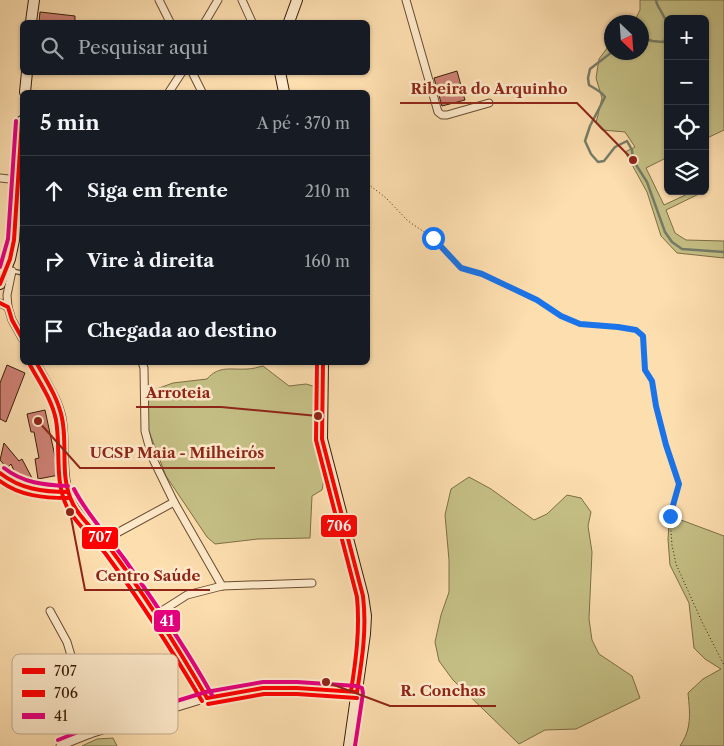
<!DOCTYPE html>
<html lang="pt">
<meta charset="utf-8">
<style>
:root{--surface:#171b24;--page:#242831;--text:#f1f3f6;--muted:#9ea1a6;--line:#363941}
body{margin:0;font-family:"Libre Caslon Text",serif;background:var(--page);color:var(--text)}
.controls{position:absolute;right:15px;top:15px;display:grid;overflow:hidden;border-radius:8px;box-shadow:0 1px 4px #0004}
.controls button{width:45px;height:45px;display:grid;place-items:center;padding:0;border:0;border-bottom:1px solid var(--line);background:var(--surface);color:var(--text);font:25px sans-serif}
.compass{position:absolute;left:604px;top:15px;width:45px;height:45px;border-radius:50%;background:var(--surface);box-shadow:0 1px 4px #0004;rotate:155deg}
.stop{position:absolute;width:15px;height:15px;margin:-11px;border:4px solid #1a73e8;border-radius:50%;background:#fff}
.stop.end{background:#1a73e8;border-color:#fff;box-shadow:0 1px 5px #0008}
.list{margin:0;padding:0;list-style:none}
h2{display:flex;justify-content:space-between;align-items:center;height:65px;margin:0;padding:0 20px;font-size:21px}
h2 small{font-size:16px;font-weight:400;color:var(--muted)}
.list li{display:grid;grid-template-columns:32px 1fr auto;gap:15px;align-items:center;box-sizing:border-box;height:70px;padding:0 20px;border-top:1px solid var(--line)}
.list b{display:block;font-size:19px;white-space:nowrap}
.list em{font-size:16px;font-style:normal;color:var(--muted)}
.icon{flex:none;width:28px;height:28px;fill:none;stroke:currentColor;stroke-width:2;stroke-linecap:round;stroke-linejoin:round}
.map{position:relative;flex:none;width:724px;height:746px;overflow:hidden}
.search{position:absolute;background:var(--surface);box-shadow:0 1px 4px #0004;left:20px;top:20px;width:350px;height:55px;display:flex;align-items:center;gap:12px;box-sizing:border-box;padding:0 18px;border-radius:8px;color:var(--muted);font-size:19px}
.panel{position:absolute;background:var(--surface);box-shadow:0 1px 4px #0004;left:20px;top:90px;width:350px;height:275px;border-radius:8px}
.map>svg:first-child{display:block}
.green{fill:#c5c086;stroke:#7e6e46}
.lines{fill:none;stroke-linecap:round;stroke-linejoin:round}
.stream{stroke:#767c68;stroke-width:2.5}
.building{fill:#cf8175;stroke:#381c06}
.lane-casing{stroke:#694c30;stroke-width:5.5}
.street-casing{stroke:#694c30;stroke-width:9}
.secondary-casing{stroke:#381c06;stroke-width:12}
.path{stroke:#381c06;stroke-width:1;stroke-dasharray:1 2.5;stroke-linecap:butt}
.lane{stroke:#feeacb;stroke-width:3}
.street{stroke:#feeacb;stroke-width:7}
.secondary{stroke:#feeacb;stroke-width:10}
.bus-1-casing{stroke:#feeacb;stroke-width:8}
.bus-2-casing{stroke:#feeacb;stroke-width:8}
.bus-3-casing{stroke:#feeacb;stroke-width:8}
.bus-1{stroke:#f00;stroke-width:4}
.bus-2{stroke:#f00;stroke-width:4}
.bus-3{stroke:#e5007d;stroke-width:4}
.route{stroke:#1a73e8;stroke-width:6}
.key{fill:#feeacb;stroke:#c3ac90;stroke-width:1}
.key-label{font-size:14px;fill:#381c06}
.leader{fill:none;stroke:#8f2418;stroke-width:2}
.callout-dot{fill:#8f2418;stroke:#feeacb;stroke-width:2}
.callout-label{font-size:15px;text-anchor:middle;font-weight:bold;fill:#8f2418;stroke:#feeacb;stroke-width:5;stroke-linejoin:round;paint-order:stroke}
.line-badge{stroke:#feeacb;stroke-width:2}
.badge-label{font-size:14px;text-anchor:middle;font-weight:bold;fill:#fff}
</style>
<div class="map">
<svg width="724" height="746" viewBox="0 0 724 746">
<rect width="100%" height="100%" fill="#fddeaf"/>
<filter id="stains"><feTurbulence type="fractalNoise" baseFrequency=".004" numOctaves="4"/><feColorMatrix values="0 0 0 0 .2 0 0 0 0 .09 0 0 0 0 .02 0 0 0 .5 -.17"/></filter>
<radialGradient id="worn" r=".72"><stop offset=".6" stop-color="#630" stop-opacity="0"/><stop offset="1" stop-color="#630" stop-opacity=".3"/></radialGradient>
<g class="green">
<path d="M640 0H724V130L705 139V19H668V157L646 168 664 205 694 191H705L666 210 675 233 686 240 724 241V258L677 253 661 236 647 192 625 152 635 147 625 132 602 130 596 123 602 98 596 78 599 59 611 43 612 52H642V22H634L640 10Z"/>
<path d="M263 366 289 386 306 384 320 388 314 429 324 480 322 490 312 496 310 538 258 539 215 544 207 537 166 476 147 426 148 392 173 383 207 379C219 365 232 370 247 369 253 369 258 367 263 366Z"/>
<path d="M469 477 491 489 534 520 547 514 567 495 581 498 591 512 588 526 592 552 589 619 592 640 599 654 632 676 640 698 576 729 545 730 519 744 453 680 439 661 435 642 441 615 449 592V560L445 515 451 489Z"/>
<path d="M681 520 724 536V746H680C692 728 690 714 688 693L703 679 721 669 705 659 694 648 689 603 670 565 668 539 669 523Z"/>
<path d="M113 738 117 746H82L97 739Z"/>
</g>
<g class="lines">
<g class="stream">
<path d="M656 0 657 4 668 24"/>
<path d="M642 37 652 41 663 42 668 37"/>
<path d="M612 52 590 69 588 78 589 85C595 89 601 91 605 97L590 126 585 141 591 154 598 162 604 161 615 147 627 141 632 150 633 160 647 182 665 232 672 242 682 249 724 252"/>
</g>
</g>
<g class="building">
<path d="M40 12 75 16V22H39Z"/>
<path d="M457 71 465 100 442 106 434 78Z"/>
<path d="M7 365 25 373 6 422 0 419V383Z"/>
<path d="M45 410 59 475 38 479 35 459 39 458 34 432H31L27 414Z"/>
<path d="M4 443 19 461 22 459 32 478 26 482 18 479 11 464 7 468 0 460Z"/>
</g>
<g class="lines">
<defs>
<path id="lane" d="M13 271 22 273"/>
<g id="street">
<path d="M159 0 170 22"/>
<path d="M242 0 252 22"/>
<path d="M406 0 438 112 442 115H447L489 103"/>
<path d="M205 22 218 0"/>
<path d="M192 72 202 92"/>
<path d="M169 92 182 72"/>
<path d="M0 178 18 180"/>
<path d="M6 270 12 271 7 295 8 307"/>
<path d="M0 303 8 307 12 320 22 338"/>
<path d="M36 362C45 380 58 398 62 418 67 445 60 478 73 504 81 518 101 536 112 551 146 599 178 647 207 698"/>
<path d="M142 362 144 368 145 431 152 457 174 502 222 586"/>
<path d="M0 473C19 490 44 492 68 492"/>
<path d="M104 540 174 502"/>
<path d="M50 611 67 642 76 672 90 734"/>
<path d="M157 614 187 595 222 586 312 583"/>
<path d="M60 746 90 734 207 698 263 688H297L357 692"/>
</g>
<g id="secondary">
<path d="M31 22 34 0"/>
<path d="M289 22 297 0"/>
<path d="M280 72 284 92"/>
<path d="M25 92 27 72"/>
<path d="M0 284 10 259 14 240 22 121"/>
<path d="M323 362 322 439 363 596 366 616 365 634 349 746"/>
</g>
</defs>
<use href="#lane" class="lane-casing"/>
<use href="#street" class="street-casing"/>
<use href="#secondary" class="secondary-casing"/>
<path class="path" d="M368 184 386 198 408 221 433 238 461 268 482 274 537 300 561 316 580 324 618 327 635 330 643 337 645 370 653 381 656 406 666 445 679 484 670 517 672 545 676 564 702 622 724 665"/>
<use href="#lane" class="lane"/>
<use href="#street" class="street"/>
<use href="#secondary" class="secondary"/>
<defs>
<g id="bus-1">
<path d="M0 284 10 259 14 240 22 121"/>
<path d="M0 303 8 307 12 320 22 338"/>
<path d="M36 362C46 380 58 398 62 418 68 446 59 477 73 504 82 522 100 535 112 551 147 598 178 648 207 698"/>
<path d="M323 362 322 439 363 596C367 629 362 660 357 692"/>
<path d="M0 473C20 489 43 492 68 492"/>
<path d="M207 698 263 688H297L357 692"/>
</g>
<g id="bus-2">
<path d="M317 362 316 440 357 597C360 629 356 660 351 691"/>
<path d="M30 365C40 383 52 400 56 420 61 449 54 480 67 507 77 526 96 540 108 557 142 603 173 652 202 701"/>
<path d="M0 481C20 496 44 498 68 498"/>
<path d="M208 704 264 694H297L357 698"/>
</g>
<g id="bus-3">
<path d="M0 267 8 239 16 121"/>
<path d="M4 468C23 483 44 485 68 486"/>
<path d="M74 489C87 515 108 536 125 560 156 604 186 648 212 695"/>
<path d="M58 740 88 728 206 692 263 682H297L357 686 362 688 363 693 355 746"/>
</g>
</defs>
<use href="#bus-1" class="bus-1-casing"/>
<use href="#bus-2" class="bus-2-casing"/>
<use href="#bus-3" class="bus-3-casing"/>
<use href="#bus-1" class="bus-1"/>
<use href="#bus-2" class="bus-2"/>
<use href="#bus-3" class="bus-3"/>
</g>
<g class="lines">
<path class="route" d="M433 238 461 268 482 274 537 300 561 316 580 324 618 327 636 330 643 336 645 370 652 381 656 406 666 445 679 484 670 516"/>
</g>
<rect x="12" y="654" width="166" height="80" rx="8" class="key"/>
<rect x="22" y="668" width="23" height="6" fill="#f00"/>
<rect x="22" y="690" width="23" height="7" fill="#f00"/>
<rect x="22" y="713" width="23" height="6" fill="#e5007d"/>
<g class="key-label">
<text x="54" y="676">707</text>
<text x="54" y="698">706</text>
<text x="54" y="721">41</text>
</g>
<path class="leader" d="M633 160L577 103H400M318 416L221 407H136M38 421L80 468H275M70 512L85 590H210M326 682L390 706H496"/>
<g class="callout-dot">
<circle cx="633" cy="160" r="5"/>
<circle cx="318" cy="416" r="5"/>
<circle cx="38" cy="421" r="5"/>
<circle cx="70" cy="512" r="5"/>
<circle cx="326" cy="682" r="5"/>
</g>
<g class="callout-label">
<text x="489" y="94">Ribeira do Arquinho</text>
<text x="178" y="398">Arroteia</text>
<text x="177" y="458">UCSP Maia - Milheirós</text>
<text x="148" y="581">Centro Saúde</text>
<text x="443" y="696">R. Conchas</text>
</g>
<g class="line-badge">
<rect x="320" y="514" width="38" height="24" rx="5" fill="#f00"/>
<rect x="81" y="526" width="38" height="24" rx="5" fill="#f00"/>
<rect x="153" y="609" width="28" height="24" rx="5" fill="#e5007d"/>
</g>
<g class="badge-label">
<text x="339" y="531">706</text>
<text x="100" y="542">707</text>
<text x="167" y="626">41</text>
</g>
<rect width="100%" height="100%" filter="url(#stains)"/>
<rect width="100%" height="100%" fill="url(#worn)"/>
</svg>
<div class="controls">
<button>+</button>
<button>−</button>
<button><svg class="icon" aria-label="locate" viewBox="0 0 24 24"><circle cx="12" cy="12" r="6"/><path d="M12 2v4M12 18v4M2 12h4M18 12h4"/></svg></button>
<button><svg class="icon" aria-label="layers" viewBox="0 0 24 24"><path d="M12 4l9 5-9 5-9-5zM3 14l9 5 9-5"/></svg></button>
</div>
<svg class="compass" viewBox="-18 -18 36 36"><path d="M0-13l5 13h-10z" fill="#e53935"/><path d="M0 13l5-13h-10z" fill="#9ea1a6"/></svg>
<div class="stop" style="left:433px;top:238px"></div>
<div class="stop end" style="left:670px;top:516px"></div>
<div class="search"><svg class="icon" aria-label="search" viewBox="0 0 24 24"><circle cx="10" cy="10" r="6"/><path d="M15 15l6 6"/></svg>Pesquisar aqui</div>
<section class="panel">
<h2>5 min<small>A pé · 370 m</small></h2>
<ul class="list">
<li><svg class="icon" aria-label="ahead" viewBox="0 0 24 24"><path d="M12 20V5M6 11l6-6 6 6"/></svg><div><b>Siga em frente</b></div><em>210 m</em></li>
<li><svg class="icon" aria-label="right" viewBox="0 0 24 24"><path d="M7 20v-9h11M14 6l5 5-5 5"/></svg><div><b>Vire à direita</b></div><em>160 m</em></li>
<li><svg class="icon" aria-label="arrive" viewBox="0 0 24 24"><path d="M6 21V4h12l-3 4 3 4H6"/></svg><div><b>Chegada ao destino</b></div></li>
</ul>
</section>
</div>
